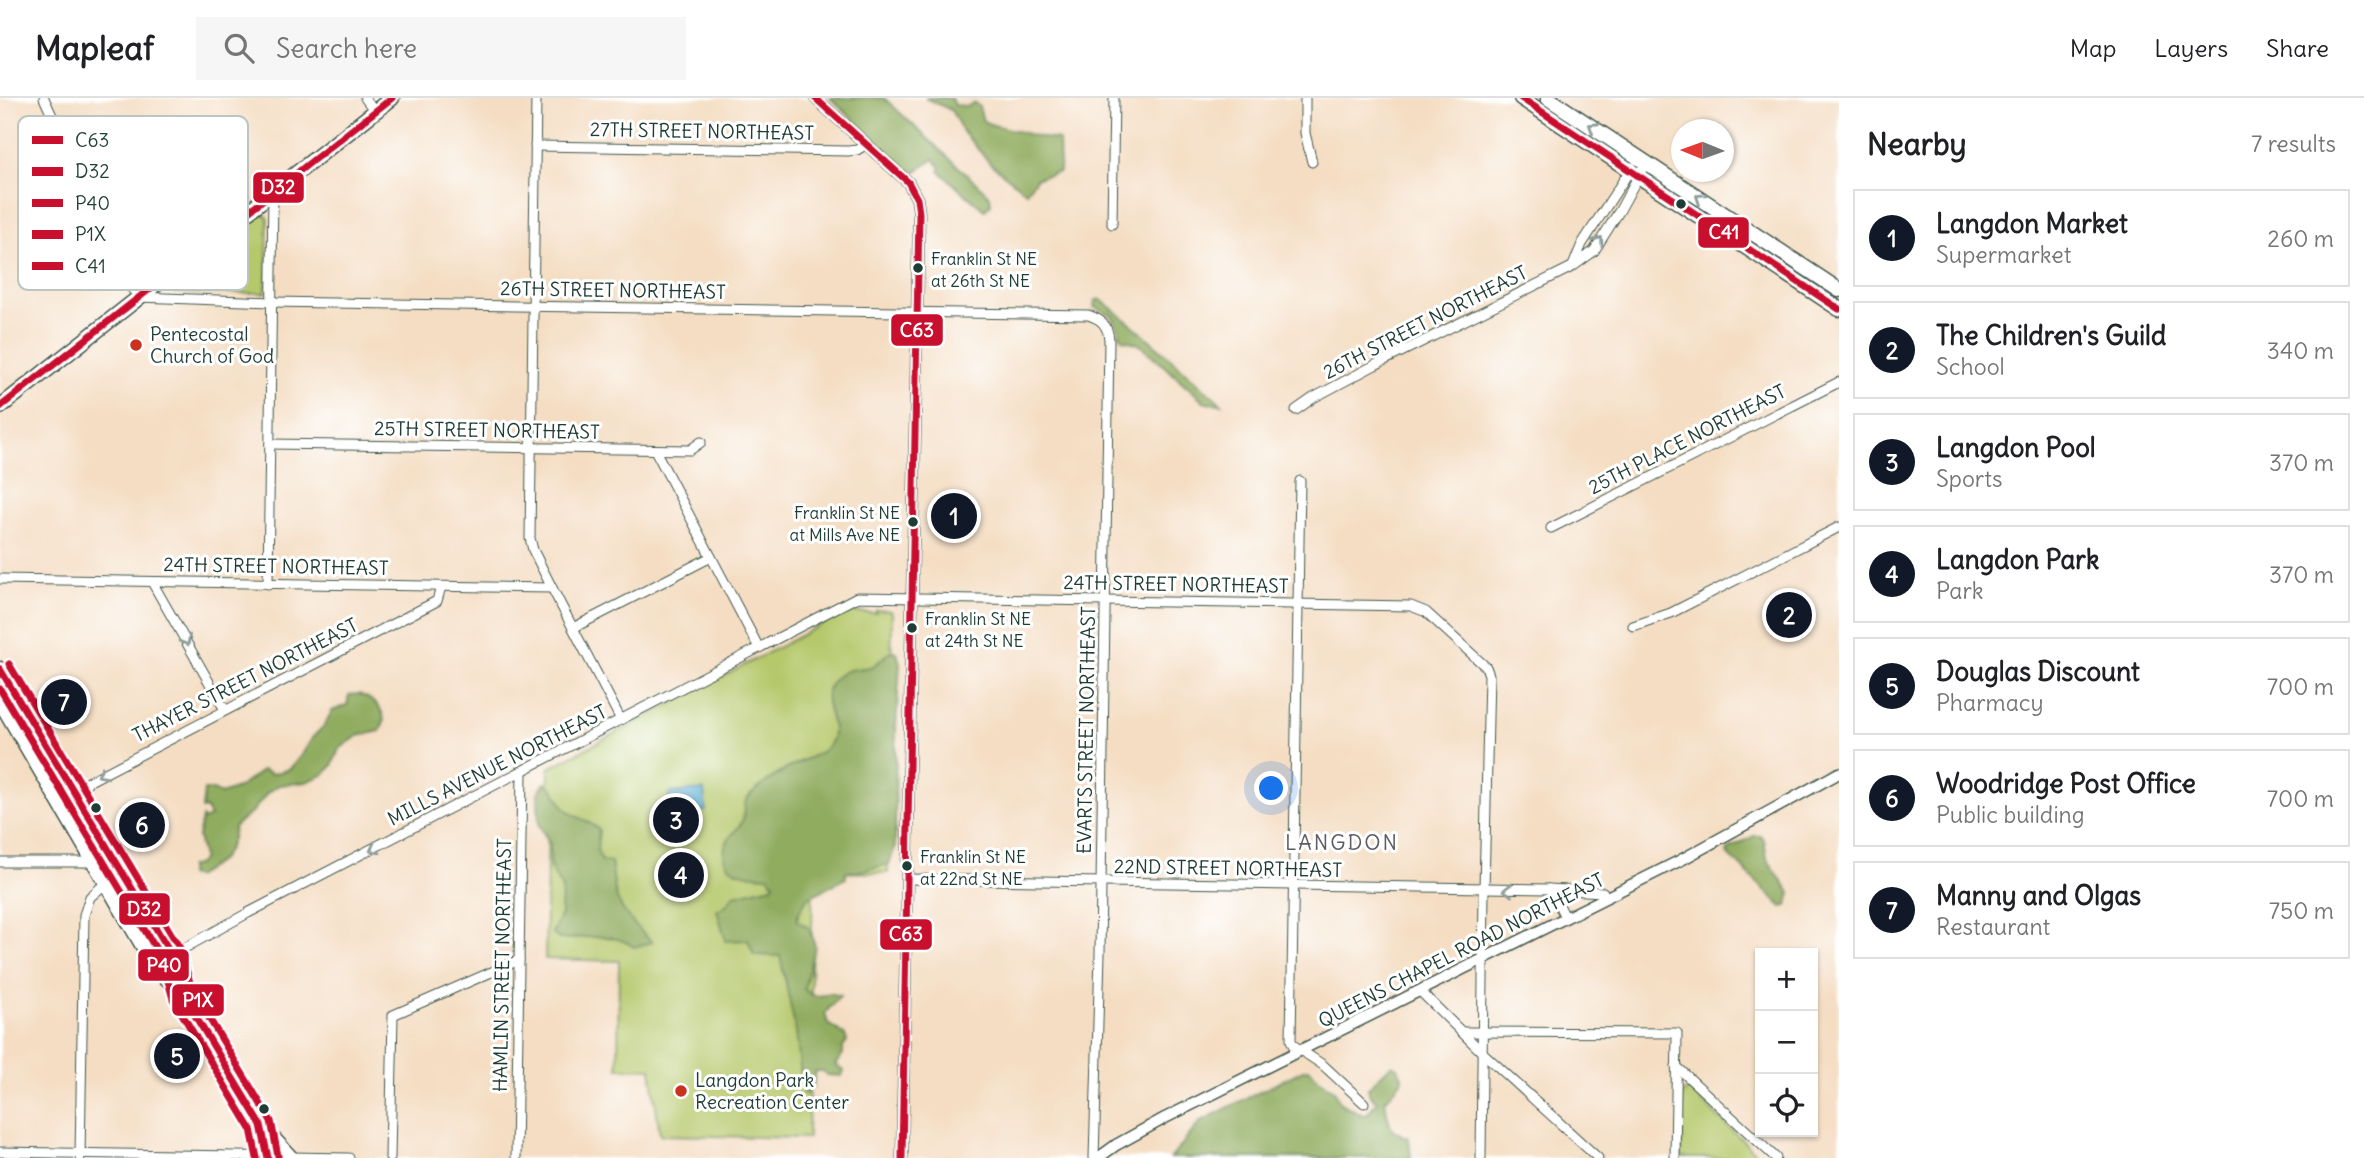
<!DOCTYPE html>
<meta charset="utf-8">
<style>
:root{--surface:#fff;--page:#f6f6f6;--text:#202124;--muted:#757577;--line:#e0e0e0;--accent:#111827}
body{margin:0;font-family:Delius,sans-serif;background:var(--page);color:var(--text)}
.controls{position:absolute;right:21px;bottom:21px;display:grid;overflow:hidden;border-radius:0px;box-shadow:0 2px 5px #0004}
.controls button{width:63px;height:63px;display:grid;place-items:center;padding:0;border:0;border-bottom:2px solid var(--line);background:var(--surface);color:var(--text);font:35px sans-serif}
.compass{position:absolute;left:1671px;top:21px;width:63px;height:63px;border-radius:50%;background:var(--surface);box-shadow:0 2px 5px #0004;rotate:271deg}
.you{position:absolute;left:1272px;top:691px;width:24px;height:24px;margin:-18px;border:5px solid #fff;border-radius:50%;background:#1a73e8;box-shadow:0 0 0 10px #1a73e833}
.badge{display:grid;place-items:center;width:46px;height:46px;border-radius:50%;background:var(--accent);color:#fff;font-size:23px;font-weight:700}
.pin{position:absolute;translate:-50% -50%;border:4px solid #fff;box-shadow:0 2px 7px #0006}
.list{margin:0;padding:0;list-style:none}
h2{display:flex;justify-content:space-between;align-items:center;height:91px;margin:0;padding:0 28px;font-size:30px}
h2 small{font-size:23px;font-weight:400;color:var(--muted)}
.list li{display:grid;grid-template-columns:46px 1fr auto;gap:21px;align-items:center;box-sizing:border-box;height:98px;margin:0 14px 14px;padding:0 14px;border:2px solid var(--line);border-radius:0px}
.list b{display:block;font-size:26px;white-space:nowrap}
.list p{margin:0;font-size:23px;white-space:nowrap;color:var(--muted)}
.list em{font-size:23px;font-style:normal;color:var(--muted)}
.icon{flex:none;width:38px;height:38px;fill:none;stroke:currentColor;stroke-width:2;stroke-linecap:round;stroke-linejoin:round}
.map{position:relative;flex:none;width:1839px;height:1060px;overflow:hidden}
header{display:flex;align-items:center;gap:42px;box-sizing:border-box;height:98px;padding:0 35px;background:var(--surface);border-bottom:2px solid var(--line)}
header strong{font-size:33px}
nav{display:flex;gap:38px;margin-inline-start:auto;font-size:24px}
.search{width:490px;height:63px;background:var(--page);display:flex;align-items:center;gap:18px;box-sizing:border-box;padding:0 24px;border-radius:0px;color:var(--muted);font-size:26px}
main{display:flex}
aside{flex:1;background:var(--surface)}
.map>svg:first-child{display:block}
.green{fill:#b5c86b;stroke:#6a8250;stroke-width:2}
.forest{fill:#90ac5f;stroke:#58744a;stroke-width:2}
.water{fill:#57add4;stroke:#3b7584;stroke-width:2}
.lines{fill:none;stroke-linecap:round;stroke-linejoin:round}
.minor-casing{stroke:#3f5549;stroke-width:11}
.tertiary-casing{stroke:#3f5549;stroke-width:13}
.primary-casing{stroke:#3f5549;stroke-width:17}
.minor{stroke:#fff;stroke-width:9}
.tertiary{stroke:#fff;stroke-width:10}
.primary{stroke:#fff;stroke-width:14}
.bus-1-casing{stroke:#fff;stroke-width:12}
.bus-2-casing{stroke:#fff;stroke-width:12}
.bus-3-casing{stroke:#fff;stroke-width:12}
.bus-4-casing{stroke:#fff;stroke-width:12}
.bus-5-casing{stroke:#fff;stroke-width:12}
.bus-1{stroke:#c8102e;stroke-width:7}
.bus-2{stroke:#c8102e;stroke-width:7}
.bus-3{stroke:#c8102e;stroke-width:7}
.bus-4{stroke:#c8102e;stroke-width:7}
.bus-5{stroke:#c8102e;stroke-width:7}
.oneway{stroke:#8f9e9a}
.bus-dot{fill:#1f3d34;stroke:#fff;stroke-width:2.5}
.poi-dot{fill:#c8321e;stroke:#fff;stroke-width:2.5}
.labels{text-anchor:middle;stroke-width:6;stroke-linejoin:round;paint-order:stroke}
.bus-label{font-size:17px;fill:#1f3d34;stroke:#fff;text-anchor:start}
.street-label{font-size:19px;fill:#1f3d34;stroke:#fff}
.poi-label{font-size:19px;fill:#1f3d34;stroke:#fff;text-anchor:start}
.neighbourhood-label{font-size:21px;letter-spacing:2px;fill:#5e5d64;stroke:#fff}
.key{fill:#fff;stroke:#bcc5c2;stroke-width:2}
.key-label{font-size:19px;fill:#1f3d34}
.line-badge{stroke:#fff;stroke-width:2.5}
.badge-label{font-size:19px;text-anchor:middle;font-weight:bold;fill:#fff}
</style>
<header>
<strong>Mapleaf</strong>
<div class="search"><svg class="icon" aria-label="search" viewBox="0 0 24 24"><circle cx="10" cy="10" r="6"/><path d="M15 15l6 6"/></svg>Search here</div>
<nav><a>Map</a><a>Layers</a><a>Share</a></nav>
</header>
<main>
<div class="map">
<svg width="1839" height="1060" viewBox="0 0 1839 1060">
<rect width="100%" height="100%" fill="#fff"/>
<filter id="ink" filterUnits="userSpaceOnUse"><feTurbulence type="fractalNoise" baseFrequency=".0143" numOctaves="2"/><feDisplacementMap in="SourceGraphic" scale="14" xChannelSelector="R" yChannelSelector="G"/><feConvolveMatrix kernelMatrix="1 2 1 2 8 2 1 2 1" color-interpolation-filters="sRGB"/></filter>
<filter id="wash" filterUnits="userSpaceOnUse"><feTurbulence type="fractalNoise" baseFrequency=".00686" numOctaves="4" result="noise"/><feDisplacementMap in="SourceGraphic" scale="28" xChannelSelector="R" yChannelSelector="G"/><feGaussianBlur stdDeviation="1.57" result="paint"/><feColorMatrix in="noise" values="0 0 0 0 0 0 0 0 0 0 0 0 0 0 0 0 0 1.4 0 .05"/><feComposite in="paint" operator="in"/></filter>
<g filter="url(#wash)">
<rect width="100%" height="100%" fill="#f4ddc2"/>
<g class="green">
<path d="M262 116 267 118 268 121 266 195H175L171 192 172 187Z"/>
<path d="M876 512 891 513 892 515 888 775 818 774 813 778 808 1040 660 1037 651 971 618 970 619 863 545 861 549 670 845 514 876 515Z"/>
<path d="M1685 993H1691L1761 1060H1681L1682 996Z"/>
</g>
<g class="forest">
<path d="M830 0H884L990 98 991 106 985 112C969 100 954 86 939 73L941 70 934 61 912 76Z"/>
<path d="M925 0H951L954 7 967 8 975 5 979 9 983 23 990 26 1043 40 1059 42 1060 74 1037 80 1026 94 990 65 963 34 951 12Z"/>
<path d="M1100 201 1141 234 1222 306 1206 305 1139 246 1122 241 1112 217 1094 209 1095 203Z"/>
<path d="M891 553 897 554 900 566 896 630 895 749 889 766 856 774H846V780L807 800 798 816 797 823 809 830 815 848 804 891C812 899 820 900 830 895L840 898 825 915 828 926 845 937 847 943 843 949V956L835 967 844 972 842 978 826 977 823 973H815L813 989 807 991V996H803L796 934 780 858 754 857 748 842 726 843 717 812 726 807 734 797 772 788 774 785 768 778C747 777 712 774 728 742 732 735 741 729 743 721 748 707 739 707 755 693 769 681 787 670 804 662 812 658 821 656 827 649 845 629 815 605 832 584 844 569 854 572 870 569 877 568 884 557 891 553Z"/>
<path d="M359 596C375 602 391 616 380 633L358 638 339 651 332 668 323 677 306 684 279 687 268 694 253 713 234 729C231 758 219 765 195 779L189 777V769L199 766 203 760 198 739 202 720 203 722 210 719 206 710 202 711 204 692H213L221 696 238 690 263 672 272 676 290 671 303 655 313 639 324 628 332 613 347 607 349 597Z"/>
<path d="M545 685C557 691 558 703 566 711 576 721 589 722 599 732L597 752 602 763 611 764C613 774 614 791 616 798 622 815 639 832 652 844L634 849C611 832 585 841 559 841L552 835 561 816 562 791 550 769V746L539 727 538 695Z"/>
<path d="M1754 738H1760L1764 742 1767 761 1791 796 1787 808 1782 809 1727 755 1728 752Z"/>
<path d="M1392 966 1398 970 1403 981 1385 1003C1389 1023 1387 1033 1409 1040L1411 1060H1171L1201 1023 1305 971H1310L1319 982 1334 992 1340 1005 1365 1018 1377 1004 1369 995 1368 990Z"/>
</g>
<path class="water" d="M704 692 706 713 685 714V731H671L669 695Z"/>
</g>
<g filter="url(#ink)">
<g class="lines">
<defs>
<g id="minor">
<path d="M44 0 128 186 139 199 271 204 1088 217C1101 221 1108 227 1109 242L1100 856 1094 1060"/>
<path d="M365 0 375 13"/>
<path d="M536 0 530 440 533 452 552 490 621 622"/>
<path d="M1305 0V35L1312 64"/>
<path d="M535 48 848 53 857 52 865 47"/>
<path d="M1112 126 1114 0"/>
<path d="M1573 168 1582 146 1632 69"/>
<path d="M1296 312 1313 300 1375 267 1572 169 1594 153 1620 112 1646 64"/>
<path d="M270 346 690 352 701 344"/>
<path d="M655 352 759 550"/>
<path d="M1300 383 1291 942 1293 947 1323 967 1364 1005"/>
<path d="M1551 430 1839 284"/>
<path d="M0 481 552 490"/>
<path d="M152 484 225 612"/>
<path d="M268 486 273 94"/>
<path d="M1633 528 1671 515 1839 429"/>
<path d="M573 530 711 459"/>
<path d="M57 700 437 503 441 489"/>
<path d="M0 764H93L109 754"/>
<path d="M907 781 1549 791 1557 803 1565 819"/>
<path d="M1549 791 1603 794"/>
<path d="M154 867 248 815 857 499 1411 508 1426 514 1486 569 1489 577 1484 792 1481 1060"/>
<path d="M1420 893 1482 954 1598 1060"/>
<path d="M1462 934 1677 935 1675 1060"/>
<path d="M1676 968 1776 1060"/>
<path d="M0 1054 349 1060"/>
<path d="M80 1060 84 817 90 799 106 785"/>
<path d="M390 1060 393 917 519 862"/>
<path d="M516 1060 522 675"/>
</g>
<g id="tertiary">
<path d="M815 0 908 84 917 101 919 115 902 1060"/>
<path d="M1098 1060 1116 1047 1165 1020 1681 762 1839 675"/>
</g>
<g id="primary">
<path d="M1521 0 1839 211"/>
<path d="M1548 0 1839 192"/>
<path d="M0 309 392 0"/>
<path d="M0 571 172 857 181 895"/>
<path d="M0 603 154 867 182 896 261 1027 291 1060"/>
<path d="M261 1028 268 1060"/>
</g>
</defs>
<use href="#minor" class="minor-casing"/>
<use href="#tertiary" class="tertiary-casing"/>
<use href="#primary" class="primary-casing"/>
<use href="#minor" class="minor"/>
<use href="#tertiary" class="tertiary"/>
<use href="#primary" class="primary"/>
<defs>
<path id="bus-1" d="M815 0 908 84 917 101 919 115 902 1060"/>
<g id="bus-2">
<path d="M0 309 392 0"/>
<path d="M0 571 172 857 182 896 261 1027 268 1060"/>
</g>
<path id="bus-3" d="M0 591 162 861 173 901 251 1031 257 1060"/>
<path id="bus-4" d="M9 566 181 852 192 892 271 1023 278 1058"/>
<path id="bus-5" d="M1521 0 1839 211"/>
</defs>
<use href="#bus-1" class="bus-1-casing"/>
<use href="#bus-2" class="bus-2-casing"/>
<use href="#bus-3" class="bus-3-casing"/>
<use href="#bus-4" class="bus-4-casing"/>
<use href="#bus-5" class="bus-5-casing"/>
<use href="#bus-1" class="bus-1"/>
<use href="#bus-2" class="bus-2"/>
<use href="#bus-3" class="bus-3"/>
<use href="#bus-4" class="bus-4"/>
<use href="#bus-5" class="bus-5"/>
</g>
<defs><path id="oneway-chevron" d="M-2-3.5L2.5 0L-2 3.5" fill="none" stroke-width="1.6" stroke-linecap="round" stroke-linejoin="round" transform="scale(1.75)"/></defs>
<g class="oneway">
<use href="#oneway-chevron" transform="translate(1593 29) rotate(-147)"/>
<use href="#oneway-chevron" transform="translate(1700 100) rotate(-146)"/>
<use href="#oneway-chevron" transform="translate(1599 143) rotate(-56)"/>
<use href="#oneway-chevron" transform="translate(186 543) rotate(60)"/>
<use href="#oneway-chevron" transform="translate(102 676) rotate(152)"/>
<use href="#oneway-chevron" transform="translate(374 751) rotate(152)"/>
<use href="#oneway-chevron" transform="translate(1508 792) rotate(180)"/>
</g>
</g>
<g class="bus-dot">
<circle cx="1681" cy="106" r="6"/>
<circle cx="918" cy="170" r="6"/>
<circle cx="913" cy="424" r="6"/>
<circle cx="912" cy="530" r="6"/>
<circle cx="96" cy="710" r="6"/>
<circle cx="907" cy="768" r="6"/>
<circle cx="264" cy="1011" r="6"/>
</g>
<g class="poi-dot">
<circle cx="136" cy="247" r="7"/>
<circle cx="681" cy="993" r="7"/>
</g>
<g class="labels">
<g class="bus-label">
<text x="931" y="167">Franklin St NE<tspan x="931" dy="22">at 26th St NE</tspan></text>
<text x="900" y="421" text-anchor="end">Franklin St NE<tspan x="900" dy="22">at Mills Ave NE</tspan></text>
<text x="925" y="527">Franklin St NE<tspan x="925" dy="22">at 24th St NE</tspan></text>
<text x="920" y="765">Franklin St NE<tspan x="920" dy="22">at 22nd St NE</tspan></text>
</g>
<g class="street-label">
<text transform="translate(702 33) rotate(1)" y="7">27TH STREET NORTHEAST</text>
<text transform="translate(613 192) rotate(1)" y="7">26TH STREET NORTHEAST</text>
<text transform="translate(1425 224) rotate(-27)" y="7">26TH STREET NORTHEAST</text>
<text transform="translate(487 332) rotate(1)" y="7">25TH STREET NORTHEAST</text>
<text transform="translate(1687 341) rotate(-27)" y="7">25TH PLACE NORTHEAST</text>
<text transform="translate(276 468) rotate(1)" y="7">24TH STREET NORTHEAST</text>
<text transform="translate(1176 486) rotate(1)" y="7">24TH STREET NORTHEAST</text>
<text transform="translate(245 582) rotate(-27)" y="7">THAYER STREET NORTHEAST</text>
<text transform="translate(1086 632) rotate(-89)" y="7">EVARTS STREET NORTHEAST</text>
<text transform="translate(497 667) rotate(-27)" y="7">MILLS AVENUE NORTHEAST</text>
<text transform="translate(1228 770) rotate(1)" y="7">22ND STREET NORTHEAST</text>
<text transform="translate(1461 852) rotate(-27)" y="7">QUEENS CHAPEL ROAD NORTHEAST</text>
<text transform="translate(502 867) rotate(-89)" y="7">HAMLIN STREET NORTHEAST</text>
</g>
<g class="poi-label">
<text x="150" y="243">Pentecostal<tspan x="150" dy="22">Church of God</tspan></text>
<text x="695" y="989">Langdon Park<tspan x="695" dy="22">Recreation Center</tspan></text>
</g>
<g class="neighbourhood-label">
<text x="1342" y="752">LANGDON</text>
</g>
</g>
<rect x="18" y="18" width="230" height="174" rx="10" class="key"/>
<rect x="32" y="38" width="31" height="8" fill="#c8102e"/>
<rect x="32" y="69" width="31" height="9" fill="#c8102e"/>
<rect x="32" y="101" width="31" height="8" fill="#c8102e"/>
<rect x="32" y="132" width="31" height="9" fill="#c8102e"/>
<rect x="32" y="164" width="31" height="8" fill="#c8102e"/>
<g class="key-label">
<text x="75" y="49">C63</text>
<text x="75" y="80">D32</text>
<text x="75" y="112">P40</text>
<text x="75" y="143">P1X</text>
<text x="75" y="175">C41</text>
</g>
<g class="line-badge">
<rect x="252" y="73" width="53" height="33" rx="7" fill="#c8102e"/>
<rect x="1697" y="118" width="53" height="33" rx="7" fill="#c8102e"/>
<rect x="890" y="215" width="54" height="34" rx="7" fill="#c8102e"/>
<rect x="118" y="794" width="53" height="34" rx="7" fill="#c8102e"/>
<rect x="879" y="820" width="54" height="33" rx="7" fill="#c8102e"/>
<rect x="137" y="850" width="53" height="34" rx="7" fill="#c8102e"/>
<rect x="171" y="885" width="54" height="34" rx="7" fill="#c8102e"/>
</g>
<g class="badge-label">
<text x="278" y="96">D32</text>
<text x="1724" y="141">C41</text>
<text x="917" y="239">C63</text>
<text x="144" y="818">D32</text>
<text x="906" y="843">C63</text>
<text x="164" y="874">P40</text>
<text x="198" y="909">P1X</text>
</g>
</svg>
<div class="controls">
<button>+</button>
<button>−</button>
<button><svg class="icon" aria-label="locate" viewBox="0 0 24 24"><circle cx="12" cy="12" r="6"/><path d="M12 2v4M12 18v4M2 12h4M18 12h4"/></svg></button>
</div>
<svg class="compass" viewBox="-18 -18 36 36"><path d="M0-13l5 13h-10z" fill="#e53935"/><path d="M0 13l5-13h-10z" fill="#757577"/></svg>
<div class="you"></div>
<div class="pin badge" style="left:954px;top:418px">1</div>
<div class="pin badge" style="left:1789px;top:517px">2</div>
<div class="pin badge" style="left:676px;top:722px">3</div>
<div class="pin badge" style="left:681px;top:777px">4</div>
<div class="pin badge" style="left:177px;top:958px">5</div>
<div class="pin badge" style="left:142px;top:727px">6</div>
<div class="pin badge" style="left:64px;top:604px">7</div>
</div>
<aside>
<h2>Nearby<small>7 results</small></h2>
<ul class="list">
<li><span class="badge">1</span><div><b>Langdon Market</b><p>Supermarket</p></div><em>260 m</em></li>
<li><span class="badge">2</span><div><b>The Children's Guild</b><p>School</p></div><em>340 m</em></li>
<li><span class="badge">3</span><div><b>Langdon Pool</b><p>Sports</p></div><em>370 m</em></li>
<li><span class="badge">4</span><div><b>Langdon Park</b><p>Park</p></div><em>370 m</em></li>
<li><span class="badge">5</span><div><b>Douglas Discount</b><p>Pharmacy</p></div><em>700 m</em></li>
<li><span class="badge">6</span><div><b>Woodridge Post Office</b><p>Public building</p></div><em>700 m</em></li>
<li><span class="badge">7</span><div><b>Manny and Olgas</b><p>Restaurant</p></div><em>750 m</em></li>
</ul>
</aside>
</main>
